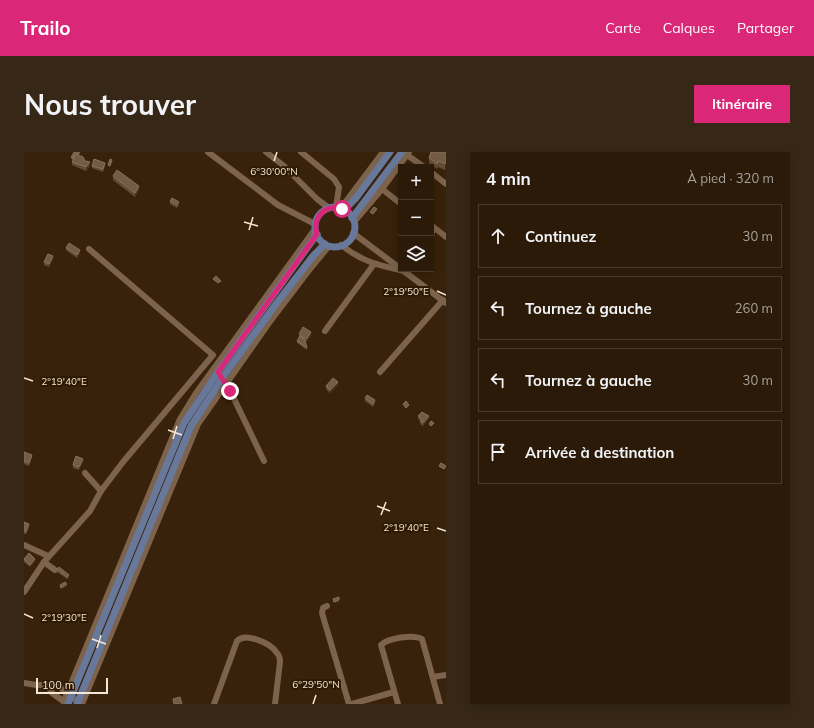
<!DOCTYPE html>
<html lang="fr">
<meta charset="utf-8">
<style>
:root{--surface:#2b1a08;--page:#372716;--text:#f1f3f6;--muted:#a6a19c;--line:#473829;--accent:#db2777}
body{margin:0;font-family:Mulish,sans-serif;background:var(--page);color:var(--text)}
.controls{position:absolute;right:12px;top:12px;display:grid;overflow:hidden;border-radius:0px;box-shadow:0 2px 10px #0003}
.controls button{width:36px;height:36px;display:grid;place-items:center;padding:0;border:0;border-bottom:1px solid var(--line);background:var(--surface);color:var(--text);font:20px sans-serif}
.scale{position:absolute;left:12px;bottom:10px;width:72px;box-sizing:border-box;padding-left:4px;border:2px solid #f5e6d8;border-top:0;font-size:11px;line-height:14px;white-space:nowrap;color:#f5e6d8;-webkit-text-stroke:3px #2e1902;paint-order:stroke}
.stop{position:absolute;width:12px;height:12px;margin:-9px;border:3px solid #db2777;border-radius:50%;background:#fff}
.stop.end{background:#db2777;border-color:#fff;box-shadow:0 1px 4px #0008}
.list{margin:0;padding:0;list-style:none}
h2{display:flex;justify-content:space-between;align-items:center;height:52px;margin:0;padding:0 16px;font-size:17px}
h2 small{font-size:13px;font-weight:400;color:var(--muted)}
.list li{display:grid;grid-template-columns:26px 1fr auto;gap:12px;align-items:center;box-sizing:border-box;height:64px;margin:0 8px 8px;padding:0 8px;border:1px solid var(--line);border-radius:0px}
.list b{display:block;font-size:15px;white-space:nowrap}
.list em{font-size:13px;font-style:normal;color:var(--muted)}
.icon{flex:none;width:22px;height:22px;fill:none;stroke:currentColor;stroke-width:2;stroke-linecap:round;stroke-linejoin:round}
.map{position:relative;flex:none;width:422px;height:552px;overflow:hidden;border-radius:0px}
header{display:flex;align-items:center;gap:24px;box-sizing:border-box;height:56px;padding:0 20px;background:var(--accent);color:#fff}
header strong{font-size:19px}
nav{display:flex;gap:22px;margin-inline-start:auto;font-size:14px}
.intro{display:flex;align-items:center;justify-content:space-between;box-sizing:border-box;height:96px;padding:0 24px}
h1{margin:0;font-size:28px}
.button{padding:10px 18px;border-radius:0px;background:var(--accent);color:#fff;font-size:14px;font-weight:700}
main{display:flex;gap:24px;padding:0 24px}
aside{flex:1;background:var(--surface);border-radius:0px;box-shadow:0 2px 10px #0003}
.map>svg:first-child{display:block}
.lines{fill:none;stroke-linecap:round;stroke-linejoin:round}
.minor{stroke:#7d634b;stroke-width:6}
.major{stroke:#67789b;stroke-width:7}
.wall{fill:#634b34}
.shaded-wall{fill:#4c331c}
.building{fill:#735b46;stroke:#87715d}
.route{stroke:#db2777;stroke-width:5}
.ticks{fill:none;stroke:#f5e6d8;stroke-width:1.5}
.ticks-label{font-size:10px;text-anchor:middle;fill:#f5e6d8;stroke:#2e1902;stroke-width:4;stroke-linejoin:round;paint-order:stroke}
</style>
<header>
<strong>Trailo</strong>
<nav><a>Carte</a><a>Calques</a><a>Partager</a></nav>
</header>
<div class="intro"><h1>Nous trouver</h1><a class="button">Itinéraire</a></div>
<main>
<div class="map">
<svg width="422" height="552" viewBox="0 0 422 552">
<rect width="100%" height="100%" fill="#39220b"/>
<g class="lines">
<g class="minor">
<path d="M184 0 254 53 291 72"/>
<path d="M242 0 260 14 293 47 305 56"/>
<path d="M277 0 310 27 315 35 312 55"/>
<path d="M383 3 400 15"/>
<path d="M50 5 53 0"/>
<path d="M407 20 422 32"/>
<path d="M358 37 377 52"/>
<path d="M317 56 359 0"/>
<path d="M330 70 358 37 385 0"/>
<path d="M407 73 422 85"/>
<path d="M329 81 377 117"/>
<path d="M317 93C339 110 353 113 380 119"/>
<path d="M377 117 422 151"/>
<path d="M301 179 350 112"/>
<path d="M356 220 419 148"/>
<path d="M201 228 240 309"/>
<path d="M61 321 77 339 99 310 189 203 65 97"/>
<path d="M0 393 24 404"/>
<path d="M20 410 31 418"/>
<path d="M0 440 20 410 66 359 77 339"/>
<path d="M303 454 299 456 298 461 325 552"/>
<path d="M409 525 422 523"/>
<path d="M0 531 12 533H33L57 552"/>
<path d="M24 534 28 541 43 552"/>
<path d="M40 549 156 267 172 241 291 77"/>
<path d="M58 552 174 272 245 171 286 117 305 94"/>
<path d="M190 552 213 489C221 480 247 491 253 501 255 503 256 507 256 510L251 552"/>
<path d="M328 552 370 540"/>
<path d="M374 552 357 493C364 486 389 482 398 487L416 552"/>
</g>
<g class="major">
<circle cx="311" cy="75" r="20"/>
<path d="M320 58 332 46 366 0"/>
<path d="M328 66 378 0"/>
<path d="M44 552 160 271 194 220 293 82"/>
<path d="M53 552 167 274 199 225 252 152 289 104 301 92"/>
</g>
</g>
<g class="wall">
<path d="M422 0 421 18 414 15 413 17 405 11V6Z"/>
<path d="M61 9 66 14 62 19 48 13V10Z"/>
<path d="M68 14H81L79 20 68 16Z"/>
<path d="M89 24 115 38 111 45 89 28Z"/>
<path d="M146 49 155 53 153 56 146 52Z"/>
<path d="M42 96 56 101 53 106 42 98Z"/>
<path d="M29 107 25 115 20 113V110Z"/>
<path d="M275 182 287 183 283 189H281L283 198 273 191V189L275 185Z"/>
<path d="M314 233 306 241 302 237V234Z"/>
<path d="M341 246 351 251 349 255 341 249Z"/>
<path d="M394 264 405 266 399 274 396 272 397 269 394 267Z"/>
<path d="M0 301 8 305 5 314 0 312Z"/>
<path d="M59 309 55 318 49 316V313Z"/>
<path d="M0 370 5 375 2 382H0Z"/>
<path d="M0 407 11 409 6 415 0 410Z"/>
<path d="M33 417 45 425 43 427 33 420Z"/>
</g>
<g class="shaded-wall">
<path d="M422 9V14L421 18V12Z"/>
<path d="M66 10V14L62 19V15Z"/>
<path d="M115 34V38L111 45V41Z"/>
<path d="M411 80V84L407 90V86Z"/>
<path d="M56 98V101L53 106V103Z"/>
<path d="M29 104V107L25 115V112Z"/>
<path d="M287 180V183L283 189V186Z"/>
<path d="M314 230V233L306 241V238Z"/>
<path d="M405 264V266L399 274V271Z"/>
<path d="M59 307V309L55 318V315Z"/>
<path d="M5 372V375L2 382V380Z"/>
<path d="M11 407V409L6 415V413Z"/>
<path d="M43 432V434L37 437V436Z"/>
<path d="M315 448V450L310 451V450Z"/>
</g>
<g class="building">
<path d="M407 0H422V9L421 12 414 9 413 12 405 6Z"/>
<path d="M52 2 59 5 61 9 66 10 62 15 48 10Z"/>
<path d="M70 7 81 11 79 17 68 14Z"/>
<path d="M86 7 88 8 86 14 84 13Z"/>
<path d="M93 18 115 34 111 41 89 24Z"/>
<path d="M148 46 155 50 153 53 146 49Z"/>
<path d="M350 55 353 57 349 62 346 60Z"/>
<path d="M407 77 411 80 407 86Z"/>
<path d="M376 78 377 79V84L374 82Z"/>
<path d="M45 91 56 98 53 103 42 96Z"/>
<path d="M24 102 29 104 25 112 20 110Z"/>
<path d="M192 124 197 129 194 131 189 127Z"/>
<path d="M279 175 287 180 283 186H279L275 182Z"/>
<path d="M276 184 281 188 283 196 273 189Z"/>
<path d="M309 226 314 230 306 238 302 234Z"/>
<path d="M343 243 351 248 349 252 341 246Z"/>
<path d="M382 249 385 253 382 256 379 252Z"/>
<path d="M398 260 405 264 399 271 396 269 398 267 394 264Z"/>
<path d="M407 269 410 271 407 274 405 272Z"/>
<path d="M0 300 8 303 5 311 0 309Z"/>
<path d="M52 304 59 307 55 315 49 313Z"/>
<path d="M417 311 422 314 420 317 415 314Z"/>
<path d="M0 370 5 372 2 380 0 379Z"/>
<path d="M5 401 11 407 6 413 0 407Z"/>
<path d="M35 415 45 423 43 425 33 417Z"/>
<path d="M41 430 43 432 37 436 36 433Z"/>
<path d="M315 445V448L310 450 309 447Z"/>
<path d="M156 545 158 552H150L149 547Z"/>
</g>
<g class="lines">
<path class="route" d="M206 239 194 220 293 82C288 65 302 51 318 57"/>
</g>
<path class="ticks" d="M250 9 253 0M220 70 234 74M225 78 229 65M413 139 422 143M0 226 9 229M144 278 158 283M149 287 153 274M353 354 366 359M357 363 362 350M413 376 422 379M0 462 9 466M68 487 82 492M73 496 77 483M289 552 292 543"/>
<g class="ticks-label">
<text x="250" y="23">6°30'00"N</text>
<text x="382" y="143">2°19'50"E</text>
<text x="40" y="233">2°19'40"E</text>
<text x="382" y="379">2°19'40"E</text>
<text x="40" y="469">2°19'30"E</text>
<text x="292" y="536">6°29'50"N</text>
</g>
</svg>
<div class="controls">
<button>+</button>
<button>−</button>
<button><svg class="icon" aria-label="layers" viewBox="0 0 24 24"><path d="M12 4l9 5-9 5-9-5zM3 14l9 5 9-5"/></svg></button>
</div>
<div class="scale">100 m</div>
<div class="stop" style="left:318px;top:57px"></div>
<div class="stop end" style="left:206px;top:239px"></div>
</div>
<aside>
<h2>4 min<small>À pied · 320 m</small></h2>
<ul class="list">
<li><svg class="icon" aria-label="ahead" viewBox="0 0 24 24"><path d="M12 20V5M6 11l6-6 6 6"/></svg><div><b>Continuez</b></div><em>30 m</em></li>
<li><svg class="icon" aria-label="left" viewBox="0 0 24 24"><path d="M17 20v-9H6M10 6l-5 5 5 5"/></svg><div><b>Tournez à gauche</b></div><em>260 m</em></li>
<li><svg class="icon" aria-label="left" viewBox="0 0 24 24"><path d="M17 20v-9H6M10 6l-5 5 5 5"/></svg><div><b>Tournez à gauche</b></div><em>30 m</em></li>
<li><svg class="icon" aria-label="arrive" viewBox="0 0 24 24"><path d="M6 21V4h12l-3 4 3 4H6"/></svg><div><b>Arrivée à destination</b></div></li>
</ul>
</aside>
</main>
